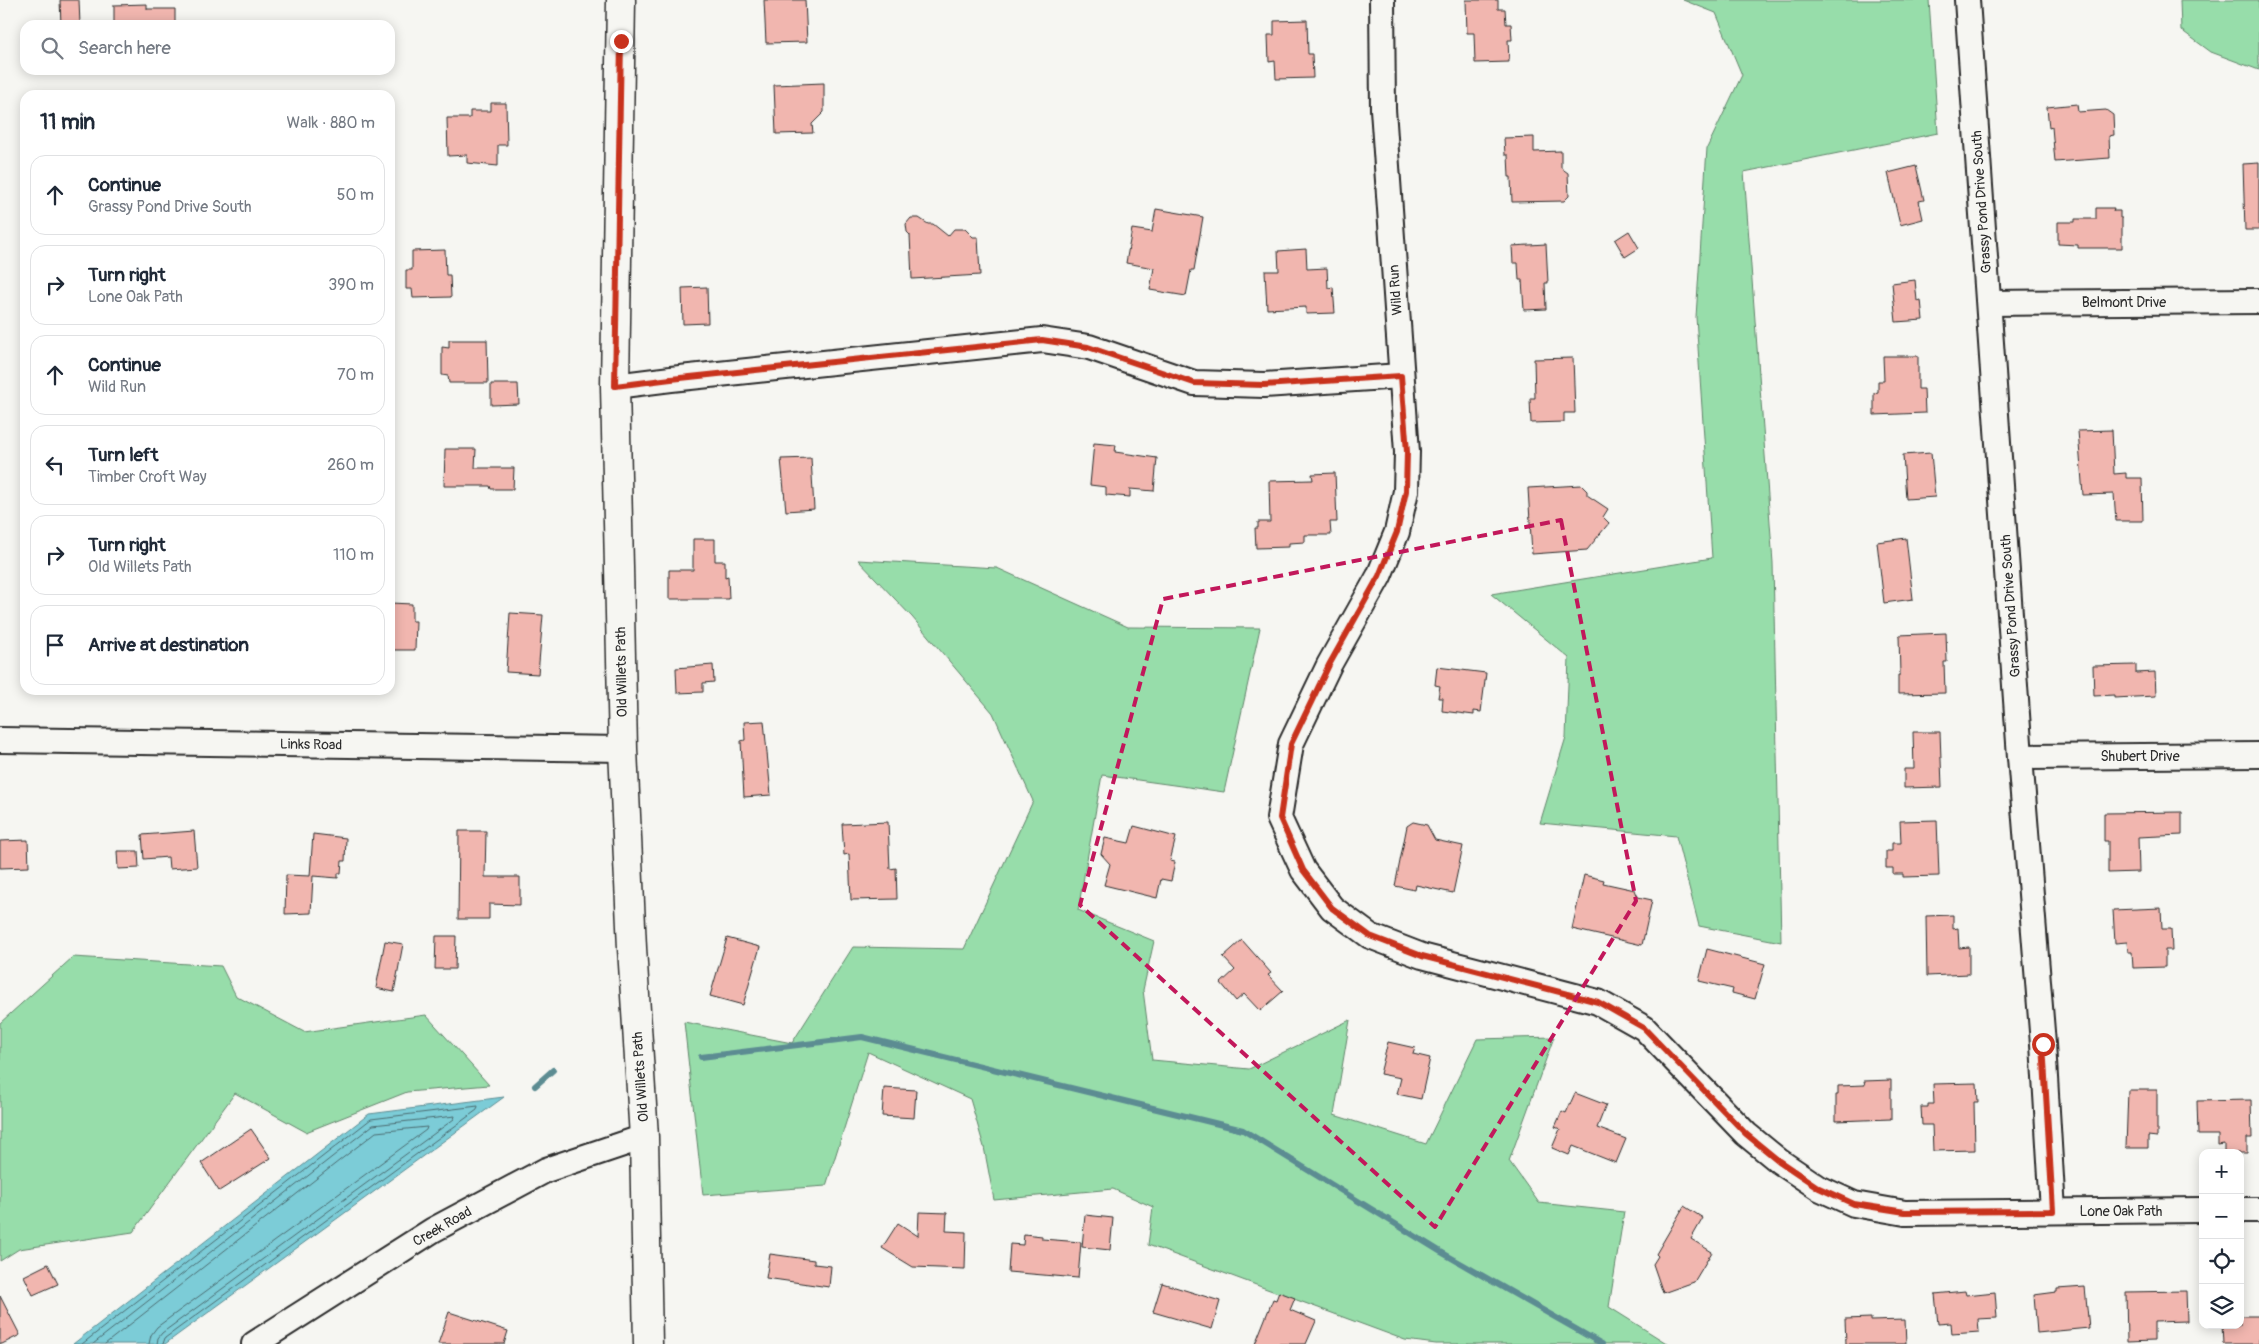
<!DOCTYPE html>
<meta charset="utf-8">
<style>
:root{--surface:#fff;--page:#f6f6f7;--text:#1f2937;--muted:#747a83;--line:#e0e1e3}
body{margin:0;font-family:Pangolin,sans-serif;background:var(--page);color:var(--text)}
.controls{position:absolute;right:15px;bottom:15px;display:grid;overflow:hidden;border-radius:10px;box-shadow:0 2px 12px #0003}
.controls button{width:45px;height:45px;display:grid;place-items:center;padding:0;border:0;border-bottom:1px solid var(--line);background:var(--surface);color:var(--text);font:25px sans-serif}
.stop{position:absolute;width:15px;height:15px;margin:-11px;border:4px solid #c8321e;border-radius:50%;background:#fff}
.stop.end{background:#c8321e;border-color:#fff;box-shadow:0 1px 5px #0008}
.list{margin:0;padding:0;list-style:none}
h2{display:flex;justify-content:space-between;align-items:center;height:65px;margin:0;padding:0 20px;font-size:21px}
h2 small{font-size:16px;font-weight:400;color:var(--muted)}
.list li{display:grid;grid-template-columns:32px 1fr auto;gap:15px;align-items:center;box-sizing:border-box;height:80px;margin:0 10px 10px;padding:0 10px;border:1px solid var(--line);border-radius:15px}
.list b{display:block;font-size:19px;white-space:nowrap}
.list p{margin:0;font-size:16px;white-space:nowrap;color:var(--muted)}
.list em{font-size:16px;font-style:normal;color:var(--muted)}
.icon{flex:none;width:28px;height:28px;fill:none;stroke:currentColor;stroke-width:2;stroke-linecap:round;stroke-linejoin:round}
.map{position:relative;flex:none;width:2259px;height:1344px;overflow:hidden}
.search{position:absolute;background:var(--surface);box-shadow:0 2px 12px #0003;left:20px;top:20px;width:375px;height:55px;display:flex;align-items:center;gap:12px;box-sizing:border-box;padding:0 18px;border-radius:15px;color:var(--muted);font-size:19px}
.panel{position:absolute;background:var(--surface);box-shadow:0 2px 12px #0003;left:20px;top:90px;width:375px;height:605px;border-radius:15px}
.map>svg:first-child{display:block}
.green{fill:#97ddaa;stroke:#61846a}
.water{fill:#7cccd7;stroke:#5c8c92}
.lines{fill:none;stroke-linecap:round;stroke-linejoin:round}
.shore{stroke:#4b6b70;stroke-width:1}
.stream{stroke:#5c8c92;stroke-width:6}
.building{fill:#f1b6af;stroke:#2b2b2b}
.minor-casing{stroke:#2b2b2b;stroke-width:28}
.secondary-casing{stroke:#2b2b2b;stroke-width:31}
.minor{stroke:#f6f6f2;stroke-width:24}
.secondary{stroke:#f6f6f2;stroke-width:28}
.route{stroke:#c8321e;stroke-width:6}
.marked{fill:none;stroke:#c2185b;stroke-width:4;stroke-dasharray:10 6;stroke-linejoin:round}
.labels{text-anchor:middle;stroke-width:5;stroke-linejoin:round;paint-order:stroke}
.street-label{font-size:14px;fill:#2b2b2b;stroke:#f6f6f2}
</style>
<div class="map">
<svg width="2259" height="1344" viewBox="0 0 2259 1344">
<rect width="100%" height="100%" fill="#f6f6f2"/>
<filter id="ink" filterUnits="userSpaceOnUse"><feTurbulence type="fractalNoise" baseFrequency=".02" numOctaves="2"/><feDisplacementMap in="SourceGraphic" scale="10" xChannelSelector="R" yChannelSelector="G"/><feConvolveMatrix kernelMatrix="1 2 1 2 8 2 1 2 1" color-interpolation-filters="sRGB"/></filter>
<g filter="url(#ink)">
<g class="green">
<path d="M1683 0H1929L1938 133 1744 172 1773 563 1781 942 1699 926 1676 836 1540 823 1566 737 1569 658 1491 594 1712 558 1696 317 1707 148 1742 75 1716 13Z"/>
<path d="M2180 0H2259V70L2211 52 2181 30Z"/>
<path d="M858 560 997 568 1128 627 1260 628 1224 792 1102 775 1078 910 1154 941 1143 990 1152 1060 1249 1069 1350 1020 1334 1115 1426 1144 1477 1039 1554 1037 1509 1161 1539 1203 1624 1212 1609 1307 1668 1344H1436L1405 1340 1148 1245 1153 1207 1113 1189 994 1200 984 1147 970 1099 868 1052 826 1186 703 1195 684 1022 792 1043 853 947 964 949 1033 801 993 713 912 617Z"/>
<path d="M73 957 221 966 236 996 304 1032 426 1015 489 1085 407 1092 306 1132 235 1093 133 1232 19 1249 0 1261V1023Z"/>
</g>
<path class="water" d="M504 1097 165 1344H73L369 1114Z"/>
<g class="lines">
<g class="shore">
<path d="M82 1344 371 1119 478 1106 477 1110 165 1338 163 1344"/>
<path d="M93 1344 373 1125 455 1116 454 1119 162 1333 158 1338 157 1344"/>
<path d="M105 1344 376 1132 427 1127 426 1130 157 1327 151 1335 149 1344"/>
</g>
<g class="stream">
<path d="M701 1057 862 1037 1243 1130 1441 1252 1602 1344"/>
<path d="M535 1086 553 1070"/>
</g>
</g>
<g class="building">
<path d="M60 0H79L80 25H61Z"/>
<path d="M764 0H805L807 42 766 43Z"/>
<path d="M1466 0H1498V9H1505L1506 24H1511L1512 40H1508L1509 62 1475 63 1474 33H1467Z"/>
<path d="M147 4V9H175V25H114V5Z"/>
<path d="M1307 20 1308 54H1312L1313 78 1276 79 1275 61 1269 62 1268 35H1274V21Z"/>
<path d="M824 83V112L812 124 813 133 776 134 774 85Z"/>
<path d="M491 103H506L507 145H498V166L467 163V155L448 156 447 118H470V111H491Z"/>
<path d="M2077 104 2078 112 2106 110 2113 115 2114 135 2109 136 2110 158 2055 162 2052 127 2049 128 2047 107Z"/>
<path d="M1534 137V152L1561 151V168L1568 173 1569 196 1564 201 1512 202 1511 177H1509L1508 155H1505L1504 138Z"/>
<path d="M2259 163V230H2245L2243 164Z"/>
<path d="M1916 166 1924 200 1919 201 1923 219 1900 225 1888 173Z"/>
<path d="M2096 208H2114L2113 211H2120V218H2122V248H2078V245L2058 244V222H2075V219H2096Z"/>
<path d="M1156 209 1203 217 1194 270H1191L1186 296 1150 290 1154 268 1126 263 1132 229 1152 232Z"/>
<path d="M911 218H919L928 224H933L948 236 954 229H965L973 237H978L980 275 912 279 910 235 907 232 906 224Z"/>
<path d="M1629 231 1639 248 1625 257 1615 240Z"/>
<path d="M1546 244 1548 283H1545L1546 309 1524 310 1522 280H1519L1518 263H1513L1512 246Z"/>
<path d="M1306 249 1307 269 1327 268 1328 288 1333 287 1335 313 1306 314V307L1267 309 1265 271H1279L1278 251Z"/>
<path d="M445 250 446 275H450L451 297 413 298 412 289H406V270H412V251Z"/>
<path d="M1915 280 1917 301 1921 300 1923 320 1896 322 1892 283Z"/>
<path d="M707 287 708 323 683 324 682 288Z"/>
<path d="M449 340H487L488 383H449L448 376 442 375V347L449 348Z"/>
<path d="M1883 356H1918V389H1924L1925 413 1874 415V393L1878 392V381H1884Z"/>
<path d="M1573 358 1575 413H1564V422L1531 423 1530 398H1535L1534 359Z"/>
<path d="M491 384H518L519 404 491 405Z"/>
<path d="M2112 430 2114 474 2126 473V478H2142L2143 521H2116L2114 494 2083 495 2078 431Z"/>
<path d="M1094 443 1116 445 1115 452 1157 458 1154 491 1130 489V497L1106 495V487L1090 485Z"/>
<path d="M445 449H476L475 468H514L513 489H491L490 486H444Z"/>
<path d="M1931 453 1935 497 1906 499 1903 455Z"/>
<path d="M811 458 814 509 786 511 781 459Z"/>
<path d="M1335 473 1337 522H1330L1331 535H1305V542L1289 543V547L1256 548 1255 528H1258V522H1270L1269 481 1313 480 1312 474Z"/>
<path d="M1581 485 1587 491V495L1608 509 1603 517 1609 523 1587 550 1532 554 1528 488Z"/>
<path d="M1906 538 1913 599 1884 603 1877 542Z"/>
<path d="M693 539H715V561H725V577L728 576 729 599H669V570H693Z"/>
<path d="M390 603 412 604V621H416L415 650H390Z"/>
<path d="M510 613 543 615 538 674 506 672Z"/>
<path d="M1946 633 1947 662H1944L1945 693 1898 694V675H1900L1899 635Z"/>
<path d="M713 665 714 682 703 683V692L677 693 676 668Z"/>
<path d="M2136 665V673L2155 672 2156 696 2114 698V695L2094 696 2093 666Z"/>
<path d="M1437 667 1486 673 1481 712 1474 711V715L1442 711 1443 698H1438L1440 686 1435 685Z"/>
<path d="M764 721 771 795 744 797 741 741 745 740 744 722Z"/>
<path d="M1913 732H1940L1942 787 1904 788V769H1914Z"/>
<path d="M2182 812V835L2138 837 2139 872 2108 873V841H2104V813Z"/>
<path d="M1937 820 1939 876 1903 877V874H1893V868H1886V851H1892V843H1901L1900 821Z"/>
<path d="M888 822 890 869 896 868 897 899 851 900 849 854 844 855 842 824Z"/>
<path d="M1413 822 1427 825 1435 840 1463 846 1453 893 1416 885 1415 890 1395 886 1407 826Z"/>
<path d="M1134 826 1176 837 1170 861 1175 862 1171 881 1161 879 1157 898 1104 885 1110 864 1101 854 1105 838 1129 843Z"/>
<path d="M194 831 197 867 169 869 168 857 144 859 142 835Z"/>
<path d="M459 831H486L485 877H520V905L489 904V919H458Z"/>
<path d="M313 834 346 838 345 861H342L341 873H338V878L313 876 311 913 285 914 286 875 310 876Z"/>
<path d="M28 840 29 867 0 868V841Z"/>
<path d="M117 851H138L139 868 118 869Z"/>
<path d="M1584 875 1604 880 1603 883 1635 890 1638 897 1652 900 1642 945 1572 929Z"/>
<path d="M2161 908 2162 929H2171L2172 950H2165V967L2133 968 2132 952H2128L2127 942 2115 943 2113 910Z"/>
<path d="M1953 915V929L1958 928 1959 948 1969 947V974L1927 976 1926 916Z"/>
<path d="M436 936H456L455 969H435Z"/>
<path d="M727 938 760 947 743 1005 710 996Z"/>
<path d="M1242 940 1271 973 1268 975 1283 991 1260 1011 1244 994 1236 1001 1221 983 1235 970 1223 957Z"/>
<path d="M385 941 403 944 394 992 376 988Z"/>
<path d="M1707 949 1765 964 1755 999 1732 993 1733 989 1699 981Z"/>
<path d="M1388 1042 1415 1048 1413 1054 1430 1058 1421 1099 1397 1094 1401 1078 1380 1074Z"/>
<path d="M1891 1080V1119L1836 1121V1095H1838V1086L1865 1085 1864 1081Z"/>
<path d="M1977 1083 1978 1102H1974L1975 1150 1933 1151 1932 1125H1922L1921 1107H1928V1104H1934L1933 1084Z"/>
<path d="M884 1088 916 1090 914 1118 882 1116Z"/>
<path d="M2128 1090H2157V1137L2148 1136V1148H2126Z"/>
<path d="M1575 1093 1606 1105 1597 1128 1626 1139 1616 1163 1573 1146 1569 1155 1552 1148 1560 1129 1555 1127 1562 1111 1566 1113Z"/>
<path d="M2251 1100 2252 1138H2247V1153H2224V1144L2218 1145V1135H2198L2197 1101Z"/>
<path d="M251 1129 271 1158 219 1191 201 1163Z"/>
<path d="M1684 1206 1703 1218 1691 1239 1712 1252 1694 1282 1663 1293 1653 1264 1658 1256 1656 1254Z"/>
<path d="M919 1212 947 1213 946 1231 966 1232 965 1269 913 1267 882 1248 898 1223 918 1236Z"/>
<path d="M1085 1215 1113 1218 1110 1250 1082 1247Z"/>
<path d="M1024 1234 1042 1236V1239L1081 1242 1078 1278 1008 1272 1010 1244 1023 1245Z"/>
<path d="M770 1254 814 1260V1264L831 1266 829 1287 766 1278Z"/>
<path d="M48 1264 58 1284 33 1295 24 1276Z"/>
<path d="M1162 1283 1220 1301 1212 1329 1153 1312Z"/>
<path d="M2085 1287 2089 1328 2037 1333 2034 1295 2057 1292V1289Z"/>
<path d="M1965 1291 1966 1295 1995 1292 1997 1318 1978 1319 1979 1332 1952 1334 1951 1323 1938 1324 1935 1294Z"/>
<path d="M2186 1291 2187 1321 2154 1322V1341L2127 1342 2126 1292Z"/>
<path d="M1279 1292 1295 1298 1290 1310 1316 1321 1306 1344H1255L1273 1299 1276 1300Z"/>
<path d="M0 1296 20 1335 2 1344H0Z"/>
<path d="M449 1312 508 1331 504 1344H438Z"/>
<path d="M2240 1316H2259V1344H2223L2222 1325H2240Z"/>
<path d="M1871 1318V1321L1905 1320 1906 1344H1846L1845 1319Z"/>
</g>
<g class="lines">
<defs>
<g id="minor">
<path d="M1382 0 1383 109 1407 452 1406 491 1397 532 1379 576 1329 665 1291 744 1279 818 1303 870 1332 908 1370 936 1422 956 1598 1002 1644 1028 1746 1134 1779 1161 1819 1188 1854 1204 1905 1213 2203 1210"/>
<path d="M1967 0 2020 757 2043 1044 2053 1211"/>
<path d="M1989 303 2259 301"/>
<path d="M615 386 671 379 1042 340 1089 347 1194 383 1264 385 1401 376"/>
<path d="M0 740 623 749"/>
<path d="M2020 757 2259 755"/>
<path d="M2240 1210H2259"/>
<path d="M254 1344 433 1230 546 1170 644 1137"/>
</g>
<path id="secondary" d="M621 0 615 386 623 749 632 948 644 1137 648 1344"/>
</defs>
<use href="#minor" class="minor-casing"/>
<use href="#secondary" class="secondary-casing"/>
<use href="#minor" class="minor"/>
<use href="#secondary" class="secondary"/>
</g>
</g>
<g class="lines" filter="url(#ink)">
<path class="route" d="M621 41 615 386 671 379 1042 340 1088 347 1194 383 1264 385 1401 376 1407 452 1406 491 1397 532 1379 576 1329 665 1291 744 1280 818 1303 870 1332 908 1370 936 1422 956 1598 1002 1644 1028 1746 1134 1779 1161 1819 1188 1854 1204 1905 1212 2053 1211 2043 1044"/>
</g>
<path class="marked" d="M1561 520 1636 901 1435 1227 1080 905 1163 599Z"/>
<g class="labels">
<g class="street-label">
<text transform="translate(1981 202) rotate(-94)" y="5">Grassy Pond Drive South</text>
<text transform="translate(1395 290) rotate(-94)" y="5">Wild Run</text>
<text x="2124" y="307">Belmont Drive</text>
<text transform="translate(2010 606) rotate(-94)" y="5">Grassy Pond Drive South</text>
<text transform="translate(621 672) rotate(-91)" y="5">Old Willets Path</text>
<text transform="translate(311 744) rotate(1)" y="5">Links Road</text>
<text x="2140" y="761">Shubert Drive</text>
<text transform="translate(640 1077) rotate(-94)" y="5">Old Willets Path</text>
<text x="2121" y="1216">Lone Oak Path</text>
<text transform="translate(442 1226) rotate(-30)" y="5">Creek Road</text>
</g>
</g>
</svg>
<div class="controls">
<button>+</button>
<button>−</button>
<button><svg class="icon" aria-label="locate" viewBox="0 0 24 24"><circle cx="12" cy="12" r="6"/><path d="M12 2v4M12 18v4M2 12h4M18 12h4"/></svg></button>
<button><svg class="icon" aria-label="layers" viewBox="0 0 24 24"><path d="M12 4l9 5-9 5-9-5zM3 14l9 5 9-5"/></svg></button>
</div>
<div class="stop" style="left:2043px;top:1044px"></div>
<div class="stop end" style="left:621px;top:41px"></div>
<div class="search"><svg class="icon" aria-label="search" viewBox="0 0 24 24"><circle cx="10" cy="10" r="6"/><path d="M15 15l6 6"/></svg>Search here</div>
<section class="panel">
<h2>11 min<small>Walk · 880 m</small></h2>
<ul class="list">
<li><svg class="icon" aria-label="ahead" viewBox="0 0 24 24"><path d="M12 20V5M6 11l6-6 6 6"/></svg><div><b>Continue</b><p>Grassy Pond Drive South</p></div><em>50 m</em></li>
<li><svg class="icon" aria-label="right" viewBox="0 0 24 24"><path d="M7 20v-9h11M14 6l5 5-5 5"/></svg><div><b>Turn right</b><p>Lone Oak Path</p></div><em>390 m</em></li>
<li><svg class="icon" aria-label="ahead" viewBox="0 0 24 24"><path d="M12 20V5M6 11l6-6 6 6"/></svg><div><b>Continue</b><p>Wild Run</p></div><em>70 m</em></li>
<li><svg class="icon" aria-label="left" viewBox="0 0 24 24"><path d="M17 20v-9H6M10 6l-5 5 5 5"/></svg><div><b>Turn left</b><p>Timber Croft Way</p></div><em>260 m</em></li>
<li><svg class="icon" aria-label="right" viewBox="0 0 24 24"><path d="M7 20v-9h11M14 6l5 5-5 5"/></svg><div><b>Turn right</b><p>Old Willets Path</p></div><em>110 m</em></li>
<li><svg class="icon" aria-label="arrive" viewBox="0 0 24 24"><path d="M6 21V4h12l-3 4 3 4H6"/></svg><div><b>Arrive at destination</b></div></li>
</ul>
</section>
</div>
